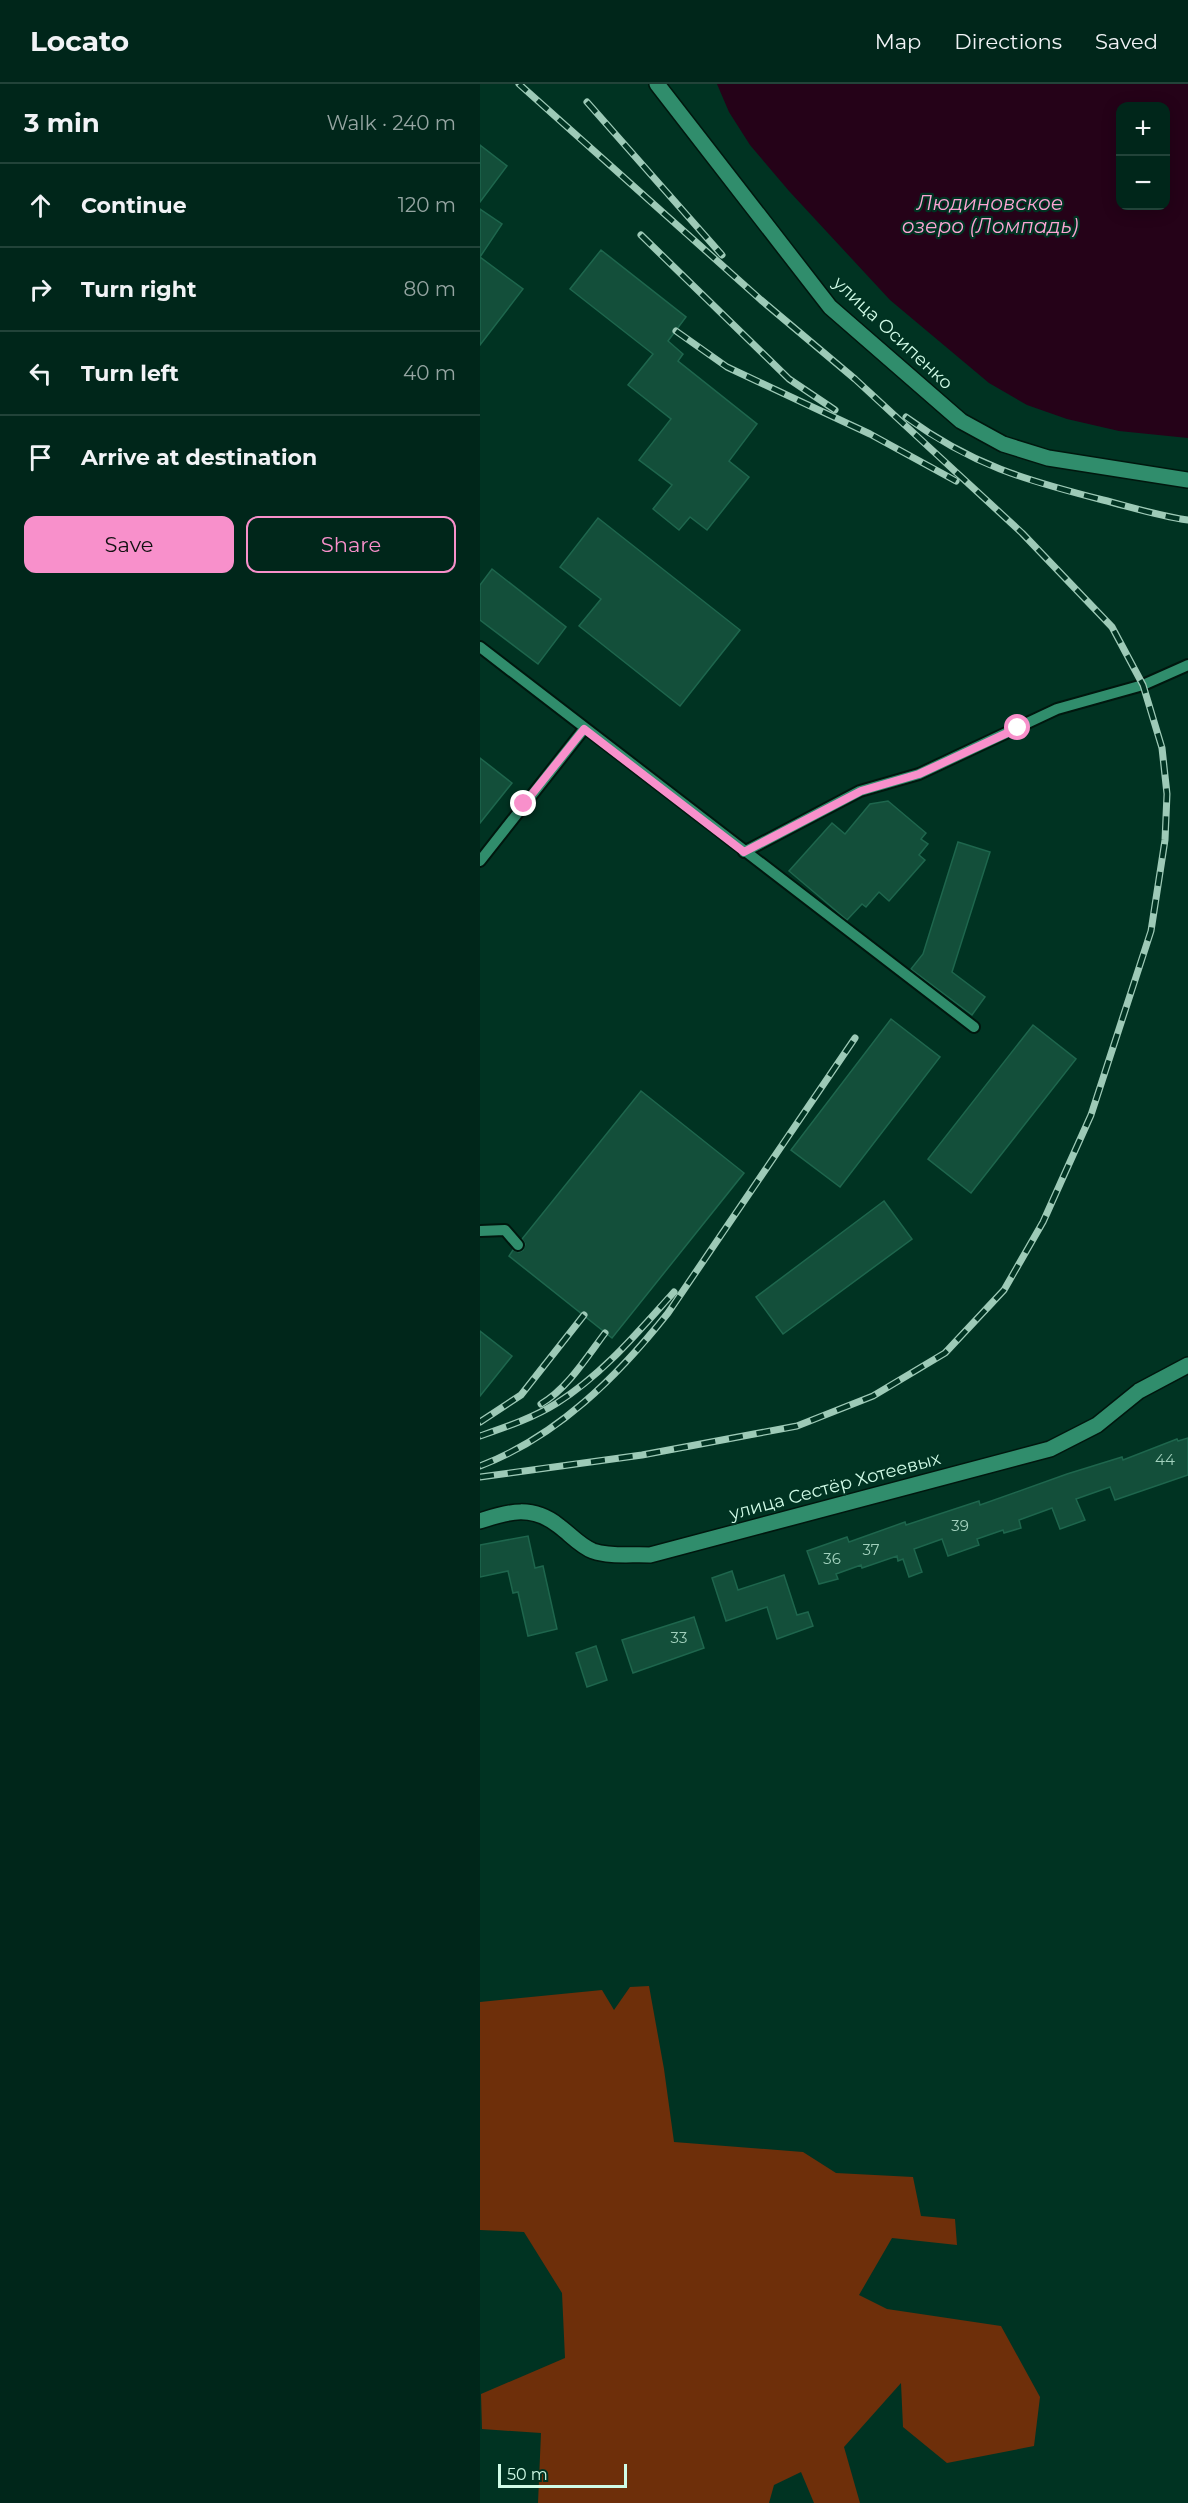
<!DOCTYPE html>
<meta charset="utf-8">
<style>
:root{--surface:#00261a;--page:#0e3227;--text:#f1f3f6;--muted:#95a5a2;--line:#224339;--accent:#f890cb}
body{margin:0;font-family:Montserrat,sans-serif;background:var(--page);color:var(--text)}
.controls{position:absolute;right:18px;top:18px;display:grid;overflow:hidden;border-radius:12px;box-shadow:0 3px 15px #0003}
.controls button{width:54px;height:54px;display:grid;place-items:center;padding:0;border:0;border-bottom:2px solid var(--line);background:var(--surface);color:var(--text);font:30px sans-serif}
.scale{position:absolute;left:18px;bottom:15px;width:129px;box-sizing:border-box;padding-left:6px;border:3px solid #d0fbe7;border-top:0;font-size:16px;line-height:21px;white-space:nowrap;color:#d0fbe7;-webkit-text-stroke:4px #032;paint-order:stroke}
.stop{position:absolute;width:18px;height:18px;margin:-14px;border:4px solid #f890cb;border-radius:50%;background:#fff}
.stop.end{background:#f890cb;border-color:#fff;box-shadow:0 2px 6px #0008}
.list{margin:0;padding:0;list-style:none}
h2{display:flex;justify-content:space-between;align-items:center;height:78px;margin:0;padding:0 24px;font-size:26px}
h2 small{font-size:20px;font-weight:400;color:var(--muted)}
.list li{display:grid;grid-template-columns:39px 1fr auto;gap:18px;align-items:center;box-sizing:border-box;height:84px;padding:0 24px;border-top:2px solid var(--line)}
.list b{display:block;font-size:22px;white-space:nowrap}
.list em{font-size:20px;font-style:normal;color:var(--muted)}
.actions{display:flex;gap:12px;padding:18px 24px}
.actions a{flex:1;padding:14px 0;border:2px solid var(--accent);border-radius:12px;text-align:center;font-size:21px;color:var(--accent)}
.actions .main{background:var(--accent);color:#111}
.icon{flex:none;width:33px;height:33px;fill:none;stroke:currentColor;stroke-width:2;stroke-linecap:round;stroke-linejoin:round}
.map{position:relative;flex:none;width:708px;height:2419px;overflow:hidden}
header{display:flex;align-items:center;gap:36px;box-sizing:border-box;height:84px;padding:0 30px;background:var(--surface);border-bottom:2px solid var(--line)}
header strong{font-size:28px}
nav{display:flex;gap:33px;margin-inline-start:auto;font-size:21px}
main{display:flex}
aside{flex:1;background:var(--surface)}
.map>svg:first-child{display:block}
.green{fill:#6e2f0a}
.water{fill:#250218;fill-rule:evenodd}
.building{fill:#134f3a;stroke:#1e664d;stroke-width:1.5}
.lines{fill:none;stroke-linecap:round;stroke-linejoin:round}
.service-casing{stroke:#00170e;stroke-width:14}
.tertiary-casing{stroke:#00170e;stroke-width:18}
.service{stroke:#308d6c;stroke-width:10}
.tertiary{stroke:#308d6c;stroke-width:15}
.rail-casing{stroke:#9dcab7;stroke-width:7}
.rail{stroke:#032;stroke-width:4.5;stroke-dasharray:14;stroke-linecap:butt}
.route{stroke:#f890cb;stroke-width:8}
.labels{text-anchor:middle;stroke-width:4.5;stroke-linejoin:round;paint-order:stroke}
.number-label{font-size:15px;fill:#a1d0bc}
.street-label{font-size:18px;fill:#d0fbe7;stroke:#032}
.water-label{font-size:20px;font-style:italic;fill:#fba5d4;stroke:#032}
</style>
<header>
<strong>Locato</strong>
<nav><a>Map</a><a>Directions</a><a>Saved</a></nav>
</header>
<main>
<aside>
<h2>3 min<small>Walk · 240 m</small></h2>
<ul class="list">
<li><svg class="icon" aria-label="ahead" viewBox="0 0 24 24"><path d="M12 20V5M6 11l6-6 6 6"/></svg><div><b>Continue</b></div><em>120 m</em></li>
<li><svg class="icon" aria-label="right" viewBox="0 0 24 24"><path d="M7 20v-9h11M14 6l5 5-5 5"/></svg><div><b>Turn right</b></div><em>80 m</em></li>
<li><svg class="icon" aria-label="left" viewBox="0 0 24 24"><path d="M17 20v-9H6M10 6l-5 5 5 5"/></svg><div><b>Turn left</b></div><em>40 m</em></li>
<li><svg class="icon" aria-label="arrive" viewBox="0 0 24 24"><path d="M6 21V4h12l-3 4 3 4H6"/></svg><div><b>Arrive at destination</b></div></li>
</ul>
<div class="actions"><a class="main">Save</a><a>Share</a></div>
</aside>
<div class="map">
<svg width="708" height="2419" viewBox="0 0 708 2419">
<rect width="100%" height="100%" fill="#032"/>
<path class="green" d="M169 1902 184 1985 194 2058 323 2068 356 2089 433 2093 441 2132 475 2135 477 2161 412 2154 379 2211 407 2225 521 2242 560 2313 554 2362 467 2379 423 2343 421 2299 364 2363 380 2419H334L321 2388 294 2401 289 2419H58L61 2349 2 2345 1 2310 85 2274 82 2209 44 2148 0 2146V1918L122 1906 134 1926 150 1903Z"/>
<path class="water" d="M237 0H708V354L639 347 587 335 547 321 509 299 410 216 309 107 270 61 249 28ZM640 22H686V122H640Z"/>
<g class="building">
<path d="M0 61 27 82 0 118Z"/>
<path d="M0 125 22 140 0 173 43 205 0 261Z"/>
<path d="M121 166 206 233 188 257 203 270 198 277 277 340 249 377 269 393 227 446 210 433 199 446 173 425 192 401 159 376 191 335 148 301 173 270 90 205Z"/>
<path d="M118 434 260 546 200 622 99 542 121 515 80 483Z"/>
<path d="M12 485 86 543 58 580 0 536V501Z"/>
<path d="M0 674 32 699 0 739Z"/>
<path d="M408 717 446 749 441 755 448 760 439 771 445 776 409 817 399 808 386 823 382 820 367 836 309 787 352 739 365 750 390 720Z"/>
<path d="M478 758 510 768 472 888 505 913 492 931 431 885 443 870Z"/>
<path d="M411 935 460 973 360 1103 311 1066Z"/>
<path d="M553 941 596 975 491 1109 448 1075Z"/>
<path d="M161 1007 264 1089 132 1254 29 1172 33 1166 39 1168 43 1166 45 1160 42 1155Z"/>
<path d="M404 1117 432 1155 303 1250 276 1213Z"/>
<path d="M0 1247 32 1272 0 1312Z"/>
<path d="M708 1354V1391L635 1416 630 1403 596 1415 605 1436 580 1445 572 1424 539 1436 541 1444 524 1449 523 1446 497 1455 499 1461 468 1472 462 1455 434 1465 442 1488 429 1493 423 1475 418 1477 417 1472 382 1484 381 1481 356 1490 358 1495 339 1500 327 1467 367 1453 369 1458 425 1438 426 1441 499 1417 500 1421 587 1390 642 1373 643 1376 697 1355 698 1357Z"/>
<path d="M48 1452 55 1484 63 1482 77 1545 48 1552 38 1508 33 1509 28 1487 0 1493V1461Z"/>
<path d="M252 1487 258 1506 304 1491 317 1531 328 1528 333 1542 297 1555 287 1523 246 1537 232 1494Z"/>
<path d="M214 1533 224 1564 153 1589 142 1556Z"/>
<path d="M116 1562 127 1596 107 1603 96 1569Z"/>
</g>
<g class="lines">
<defs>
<g id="service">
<path d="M0 563 494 943"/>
<path d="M264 768 380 707 439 690 577 625 663 601 708 581"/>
<path d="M0 777 104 645"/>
<path d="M0 1147 25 1146 38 1161"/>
</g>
<g id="tertiary">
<path d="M177 0 350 223 481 337 523 360 568 374 708 396"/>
<path d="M0 1437C29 1427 53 1421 79 1442 90 1450 100 1462 113 1467 130 1473 152 1470 170 1471L570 1365 617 1341 659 1307 708 1281"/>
</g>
</defs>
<use href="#service" class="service-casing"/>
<use href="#tertiary" class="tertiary-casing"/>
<use href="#service" class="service"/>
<use href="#tertiary" class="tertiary"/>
<defs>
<g id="rail">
<path d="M107 18 242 171"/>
<path d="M161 151 309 295 355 326"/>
<path d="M196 247 247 283 390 350 476 397"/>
<path d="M426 333C492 381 545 396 623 416 651 423 679 432 708 436"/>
<path d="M61 1320C87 1305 107 1273 125 1249"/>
<path d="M0 1338 41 1311 104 1231"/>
<path d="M0 1352C26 1343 53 1334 77 1319 123 1290 157 1249 194 1208"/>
<path d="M0 1382C78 1352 137 1293 188 1229L375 954"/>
<path d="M0 1393 162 1371 317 1342 393 1312 465 1269 524 1206 563 1138 611 1031 671 847 685 756 687 710 682 664 663 601 632 543 542 449 375 295 281 216 39 0"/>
</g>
</defs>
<use href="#rail" class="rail-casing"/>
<use href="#rail" class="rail"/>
</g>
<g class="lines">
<path class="route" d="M44 720 104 645 264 768 381 707 439 690 538 644"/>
</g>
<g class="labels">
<g class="number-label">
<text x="685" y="1381">44</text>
<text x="480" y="1447">39</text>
<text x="391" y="1471">37</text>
<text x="352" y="1480">36</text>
<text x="199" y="1559">33</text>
</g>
<g class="street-label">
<text transform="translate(413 249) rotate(43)" y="6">улица Осипенко</text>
<text transform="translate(355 1402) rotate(-15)" y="6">улица Сестёр Хотеевых</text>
</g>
<g class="water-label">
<text x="510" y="126">Людиновское<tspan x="510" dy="23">озеро (Ломпадь)</tspan></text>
</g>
</g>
</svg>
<div class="controls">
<button>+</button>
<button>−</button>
</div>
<div class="scale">50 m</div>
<div class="stop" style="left:538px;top:644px"></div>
<div class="stop end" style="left:44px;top:720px"></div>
</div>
</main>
